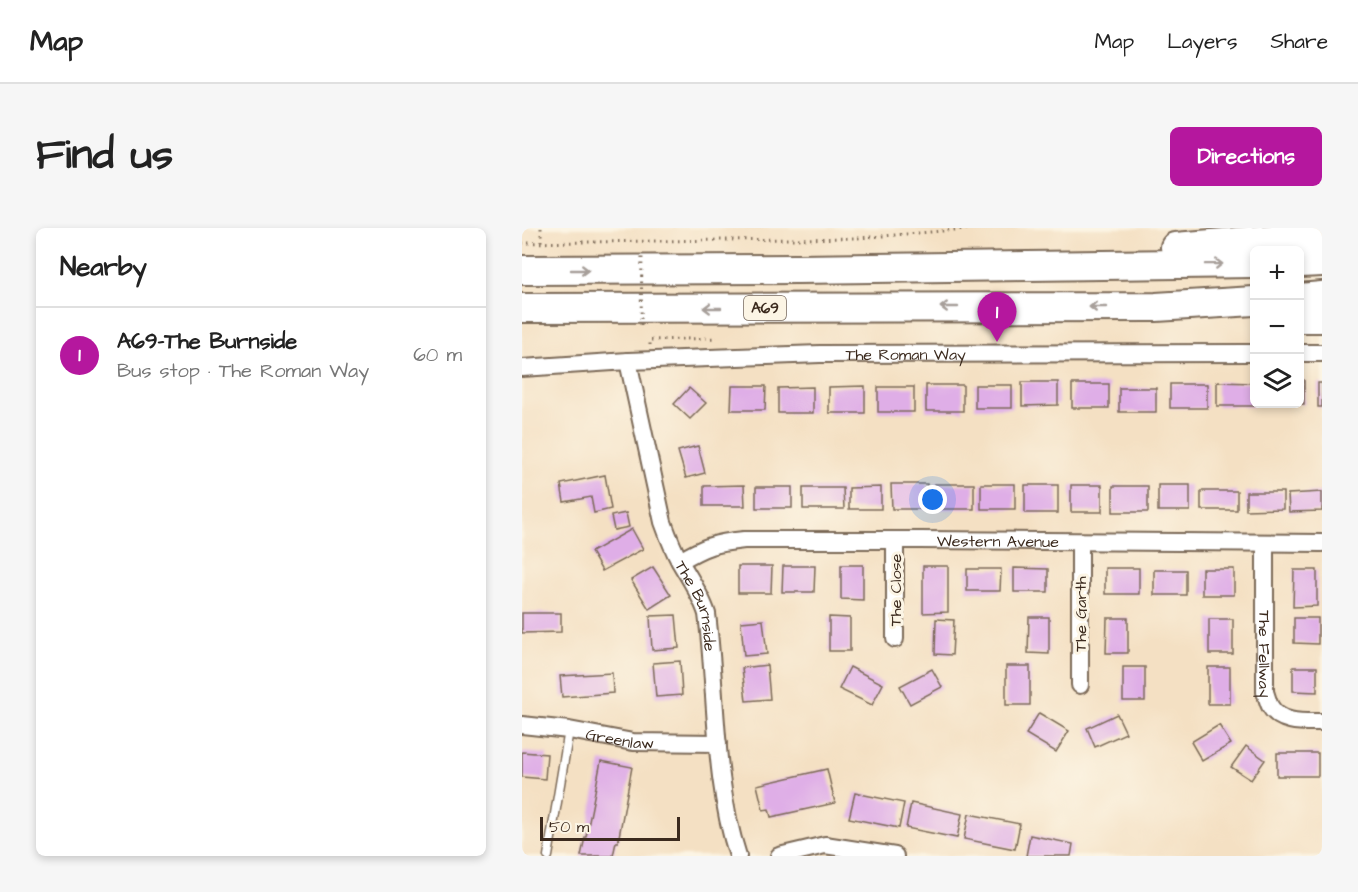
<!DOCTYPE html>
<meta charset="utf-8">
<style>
:root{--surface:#fff;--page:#f6f6f6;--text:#222;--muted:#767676;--line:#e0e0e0;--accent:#b5179e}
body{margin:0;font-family:"Architects Daughter",sans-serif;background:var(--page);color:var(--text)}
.controls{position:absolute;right:18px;top:18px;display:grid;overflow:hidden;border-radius:9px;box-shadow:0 3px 9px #0003}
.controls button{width:54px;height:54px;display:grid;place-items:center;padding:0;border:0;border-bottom:2px solid var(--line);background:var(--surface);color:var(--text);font:30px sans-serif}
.scale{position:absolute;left:18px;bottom:15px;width:140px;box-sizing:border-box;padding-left:6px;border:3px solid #3b2a1e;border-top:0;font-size:16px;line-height:21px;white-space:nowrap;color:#3b2a1e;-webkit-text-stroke:4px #fcf5e5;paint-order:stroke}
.you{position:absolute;left:411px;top:272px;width:21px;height:21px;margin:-15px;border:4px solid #fff;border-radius:50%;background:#1a73e8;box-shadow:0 0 0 9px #1a73e833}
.badge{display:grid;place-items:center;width:39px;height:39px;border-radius:50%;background:var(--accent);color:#fff;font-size:20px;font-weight:700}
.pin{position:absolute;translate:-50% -50px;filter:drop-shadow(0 2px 3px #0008)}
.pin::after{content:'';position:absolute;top:32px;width:21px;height:18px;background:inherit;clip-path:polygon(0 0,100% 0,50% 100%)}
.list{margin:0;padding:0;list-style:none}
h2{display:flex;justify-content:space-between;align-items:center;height:78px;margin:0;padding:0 24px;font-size:26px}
h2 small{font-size:20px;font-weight:400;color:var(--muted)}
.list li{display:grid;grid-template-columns:39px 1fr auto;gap:18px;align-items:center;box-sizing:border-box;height:96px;padding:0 24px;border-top:2px solid var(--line)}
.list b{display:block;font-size:22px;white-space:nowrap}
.list p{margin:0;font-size:20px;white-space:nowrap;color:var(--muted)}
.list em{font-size:20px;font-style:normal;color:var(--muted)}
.icon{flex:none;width:33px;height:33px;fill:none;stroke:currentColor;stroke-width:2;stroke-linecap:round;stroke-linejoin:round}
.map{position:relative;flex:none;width:800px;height:628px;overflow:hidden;border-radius:9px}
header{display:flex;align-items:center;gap:36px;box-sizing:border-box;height:84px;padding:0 30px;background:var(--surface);border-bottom:2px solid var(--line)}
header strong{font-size:28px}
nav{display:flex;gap:33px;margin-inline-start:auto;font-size:21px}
.intro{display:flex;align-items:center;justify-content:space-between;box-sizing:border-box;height:144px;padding:0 36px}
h1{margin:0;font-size:42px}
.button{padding:15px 27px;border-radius:9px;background:var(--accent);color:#fff;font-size:21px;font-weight:700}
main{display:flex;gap:36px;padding:0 36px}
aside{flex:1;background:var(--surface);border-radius:9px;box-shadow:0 3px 9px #0003}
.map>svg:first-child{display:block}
.building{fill:#dfaee7}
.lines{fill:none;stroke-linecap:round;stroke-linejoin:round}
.service-casing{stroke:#7c6a58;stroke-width:11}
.minor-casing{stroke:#7c6a58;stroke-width:20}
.trunk-casing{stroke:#7c6a58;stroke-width:32}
.path{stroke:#7c6a58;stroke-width:3;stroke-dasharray:1.5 4.5;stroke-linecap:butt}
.service{stroke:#fff;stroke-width:8}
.minor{stroke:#fff;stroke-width:16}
.trunk{stroke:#fff;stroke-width:28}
.path-bridge{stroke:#7c6a58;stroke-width:3;stroke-dasharray:1.5 4.5;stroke-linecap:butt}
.oneway{stroke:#a79f9a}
.labels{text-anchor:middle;stroke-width:6;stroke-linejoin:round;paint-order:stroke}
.shield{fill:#fcf5e5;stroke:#75675a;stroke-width:1.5}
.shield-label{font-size:15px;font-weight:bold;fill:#3b2a1e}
.street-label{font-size:16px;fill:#3b2a1e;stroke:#fcf5e5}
</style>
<header>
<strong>Map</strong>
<nav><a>Map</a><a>Layers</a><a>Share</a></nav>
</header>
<div class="intro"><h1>Find us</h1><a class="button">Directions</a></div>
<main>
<aside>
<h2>Nearby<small></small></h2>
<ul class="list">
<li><span class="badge">1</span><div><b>A69-The Burnside</b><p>Bus stop · The Roman Way</p></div><em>60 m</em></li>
</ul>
</aside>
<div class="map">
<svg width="800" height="628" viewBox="0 0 800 628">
<rect width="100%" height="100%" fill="#fcf5e5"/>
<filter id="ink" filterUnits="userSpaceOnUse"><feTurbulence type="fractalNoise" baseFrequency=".0167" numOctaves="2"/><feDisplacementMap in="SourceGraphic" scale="12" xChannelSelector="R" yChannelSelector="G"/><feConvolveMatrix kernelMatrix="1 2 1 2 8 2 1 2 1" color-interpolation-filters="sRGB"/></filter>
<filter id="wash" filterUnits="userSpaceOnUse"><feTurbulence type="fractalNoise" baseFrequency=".008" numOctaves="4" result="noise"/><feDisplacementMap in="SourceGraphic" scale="24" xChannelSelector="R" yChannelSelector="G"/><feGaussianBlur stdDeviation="1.35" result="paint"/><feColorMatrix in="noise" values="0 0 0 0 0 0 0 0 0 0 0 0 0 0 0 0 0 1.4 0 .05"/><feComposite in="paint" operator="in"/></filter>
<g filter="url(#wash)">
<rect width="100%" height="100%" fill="#f4e0c3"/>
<g id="blocks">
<g class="building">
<rect x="778" y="152" width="4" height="24"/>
<path d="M500 154H536V177L500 178Z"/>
<path d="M695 154 732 155V178H695Z"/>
<rect x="796" y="155" width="4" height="24"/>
<rect x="550" y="156" width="37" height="24"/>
<rect x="648" y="156" width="37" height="24"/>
<rect x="404" y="157" width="37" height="26"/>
<rect x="453" y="157" width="37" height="23"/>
<path d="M210 158H244L243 182H209Z"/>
<path d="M343 158V185H307V159Z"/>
<path d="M291 159V185H256V160Z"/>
<rect x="356" y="159" width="36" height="25"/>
<path d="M167 160 184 175 168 191 152 176Z"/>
<rect x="597" y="160" width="37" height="24"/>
<path d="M176 218 183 245 164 250 156 223Z"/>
<path d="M83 247 89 281 72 285 69 269 42 274 39 256Z"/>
<path d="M369 256H405V281H370Z"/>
<path d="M413 256H452V281H414Z"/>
<rect x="459" y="256" width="34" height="25"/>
<path d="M222 257 223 278H182V258Z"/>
<rect x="503" y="257" width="33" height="28"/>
<rect x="549" y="257" width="31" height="27"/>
<rect x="636" y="257" width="32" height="26"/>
<rect x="591" y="258" width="35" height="26"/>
<rect x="234" y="259" width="36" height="21"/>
<path d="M359 259V281H327V260Z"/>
<path d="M281 260H321L322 281H281Z"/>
<rect x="679" y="263" width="36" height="19"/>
<path d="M724 264H761V281L724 282Z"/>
<path d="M800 264V283L767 284 766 266Z"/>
<path d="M104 285 107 299 92 302 89 288Z"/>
<path d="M110 301 121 321 80 343 69 324Z"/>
<path d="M319 337H341V372L319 371Z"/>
<path d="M216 338H250L249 365H216Z"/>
<path d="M261 338H293L292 364H260Z"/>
<path d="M401 338H426V384L401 385Z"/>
<path d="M131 339 149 367 127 381 109 352Z"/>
<path d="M492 340 526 341V364H492Z"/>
<rect x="583" y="340" width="34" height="26"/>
<path d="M445 341H479L478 363H445Z"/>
<rect x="680" y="341" width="32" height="26"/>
<rect x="632" y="342" width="32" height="25"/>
<path d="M772 342H795V378L771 379Z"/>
<path d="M0 385H39V404L0 405Z"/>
<path d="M154 387 157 420 130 422 128 388Z"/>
<path d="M307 389 328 390V423H307Z"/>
<path d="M507 389H527V426L506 425Z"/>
<path d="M585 390H606V425H584Z"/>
<path d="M772 390H796V416L772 415Z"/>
<path d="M414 391 432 392 430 427 413 426Z"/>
<rect x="687" y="391" width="24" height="35"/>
<path d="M241 392 245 426 222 428 219 394Z"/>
<path d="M158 433 160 467 134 469 131 435Z"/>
<path d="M245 437 248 471 224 473 220 440Z"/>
<rect x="484" y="438" width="24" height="39"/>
<path d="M328 439 361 456 350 477 317 461Z"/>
<rect x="601" y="439" width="22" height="34"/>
<rect x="686" y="439" width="22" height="37"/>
<path d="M771 439H795V464L771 463Z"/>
<path d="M410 441 420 459 388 476 378 458Z"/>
<path d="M90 445 91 465 40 469 38 448Z"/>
<path d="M517 485 547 503 534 524 504 506Z"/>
<path d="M595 486 604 505 573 519 565 500Z"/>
<path d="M697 497 709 516 680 533 669 514Z"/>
<path d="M724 518 743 532 729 552 709 539Z"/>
<path d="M0 524 25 526 23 551 0 549Z"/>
<rect x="755" y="525" width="41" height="23"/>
<path d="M79 533 110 539 96 614H94L91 628H59L63 609H64Z"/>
<path d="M305 541 313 575 249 589 247 581 241 582 235 557Z"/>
<path d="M333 565 382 575 377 600 327 590Z"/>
<path d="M389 575 440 586 435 610 384 600Z"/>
<path d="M447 586 498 596 493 621 442 611Z"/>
<path d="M508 607 551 616 549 628H504Z"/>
</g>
</g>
</g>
<g filter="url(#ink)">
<use href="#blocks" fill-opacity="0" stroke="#7c6a58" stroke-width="1.5"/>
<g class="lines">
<defs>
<path id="service" d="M26 628 47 502"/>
<g id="minor">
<path d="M778 125H800"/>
<path id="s1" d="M106 133 141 294C146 308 151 321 158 334 168 351 179 367 185 386 195 465 191 552 216 628"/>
<path id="s2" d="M0 140 106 133 298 126 732 125"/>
<path id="s3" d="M743 315V464C745 469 746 474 748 478 758 496 782 494 800 494"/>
<path id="s4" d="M158 333C183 318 193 315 222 312H397L800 315"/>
<path d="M373 411V312"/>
<path d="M558 457V314"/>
<path id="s5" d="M0 497 47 502 111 514 196 515"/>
<path d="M257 628 303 617 373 628"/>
</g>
<g id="trunk">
<path d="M653 19 800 7"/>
<path d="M778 35 800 34"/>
<path d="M0 42 276 41 732 35"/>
<path d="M778 70 800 68"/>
<path d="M0 80 634 79 732 73"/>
<path d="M778 90H800"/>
</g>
</defs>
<use href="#service" class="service-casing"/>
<use href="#minor" class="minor-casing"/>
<use href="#trunk" class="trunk-casing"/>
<g class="path">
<path d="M19 0V15"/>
<path d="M0 15 336 10 457 0"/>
<path d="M128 117V112L195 110"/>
</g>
<use href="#service" class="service"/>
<use href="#minor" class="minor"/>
<use href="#trunk" class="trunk"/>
<path class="path-bridge" d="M119 97 120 26"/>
</g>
<defs><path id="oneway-shaft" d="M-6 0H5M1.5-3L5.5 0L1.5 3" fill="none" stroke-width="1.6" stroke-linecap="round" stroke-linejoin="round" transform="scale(1.5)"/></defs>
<g class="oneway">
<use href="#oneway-shaft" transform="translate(692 36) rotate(-1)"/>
<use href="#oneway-shaft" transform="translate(58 42)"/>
<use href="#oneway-shaft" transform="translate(427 79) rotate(180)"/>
<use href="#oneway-shaft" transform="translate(576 79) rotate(180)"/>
<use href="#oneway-shaft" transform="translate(190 80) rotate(180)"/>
</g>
</g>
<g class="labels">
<rect class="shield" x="222" y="68" width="42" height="24" rx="4.5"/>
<g class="shield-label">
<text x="243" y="85">A69</text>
</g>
<g class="street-label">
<text dy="6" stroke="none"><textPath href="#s2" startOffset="384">The Roman Way</textPath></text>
<text dy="6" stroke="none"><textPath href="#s4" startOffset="322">Western Avenue</textPath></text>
<text transform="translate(373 362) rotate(-90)" y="6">The Close</text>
<text dy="6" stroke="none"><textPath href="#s1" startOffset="256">The Burnside</textPath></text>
<text transform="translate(558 386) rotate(-90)" y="6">The Garth</text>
<text dy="6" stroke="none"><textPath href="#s3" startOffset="111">The Fellway</textPath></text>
<text dy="6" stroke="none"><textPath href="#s5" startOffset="99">Greenlaw</textPath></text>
</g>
</g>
</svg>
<div class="controls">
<button>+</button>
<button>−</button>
<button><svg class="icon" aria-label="layers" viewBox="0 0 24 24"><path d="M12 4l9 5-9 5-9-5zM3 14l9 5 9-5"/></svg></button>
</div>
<div class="scale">50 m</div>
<div class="you"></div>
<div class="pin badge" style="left:475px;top:114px">1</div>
</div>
</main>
